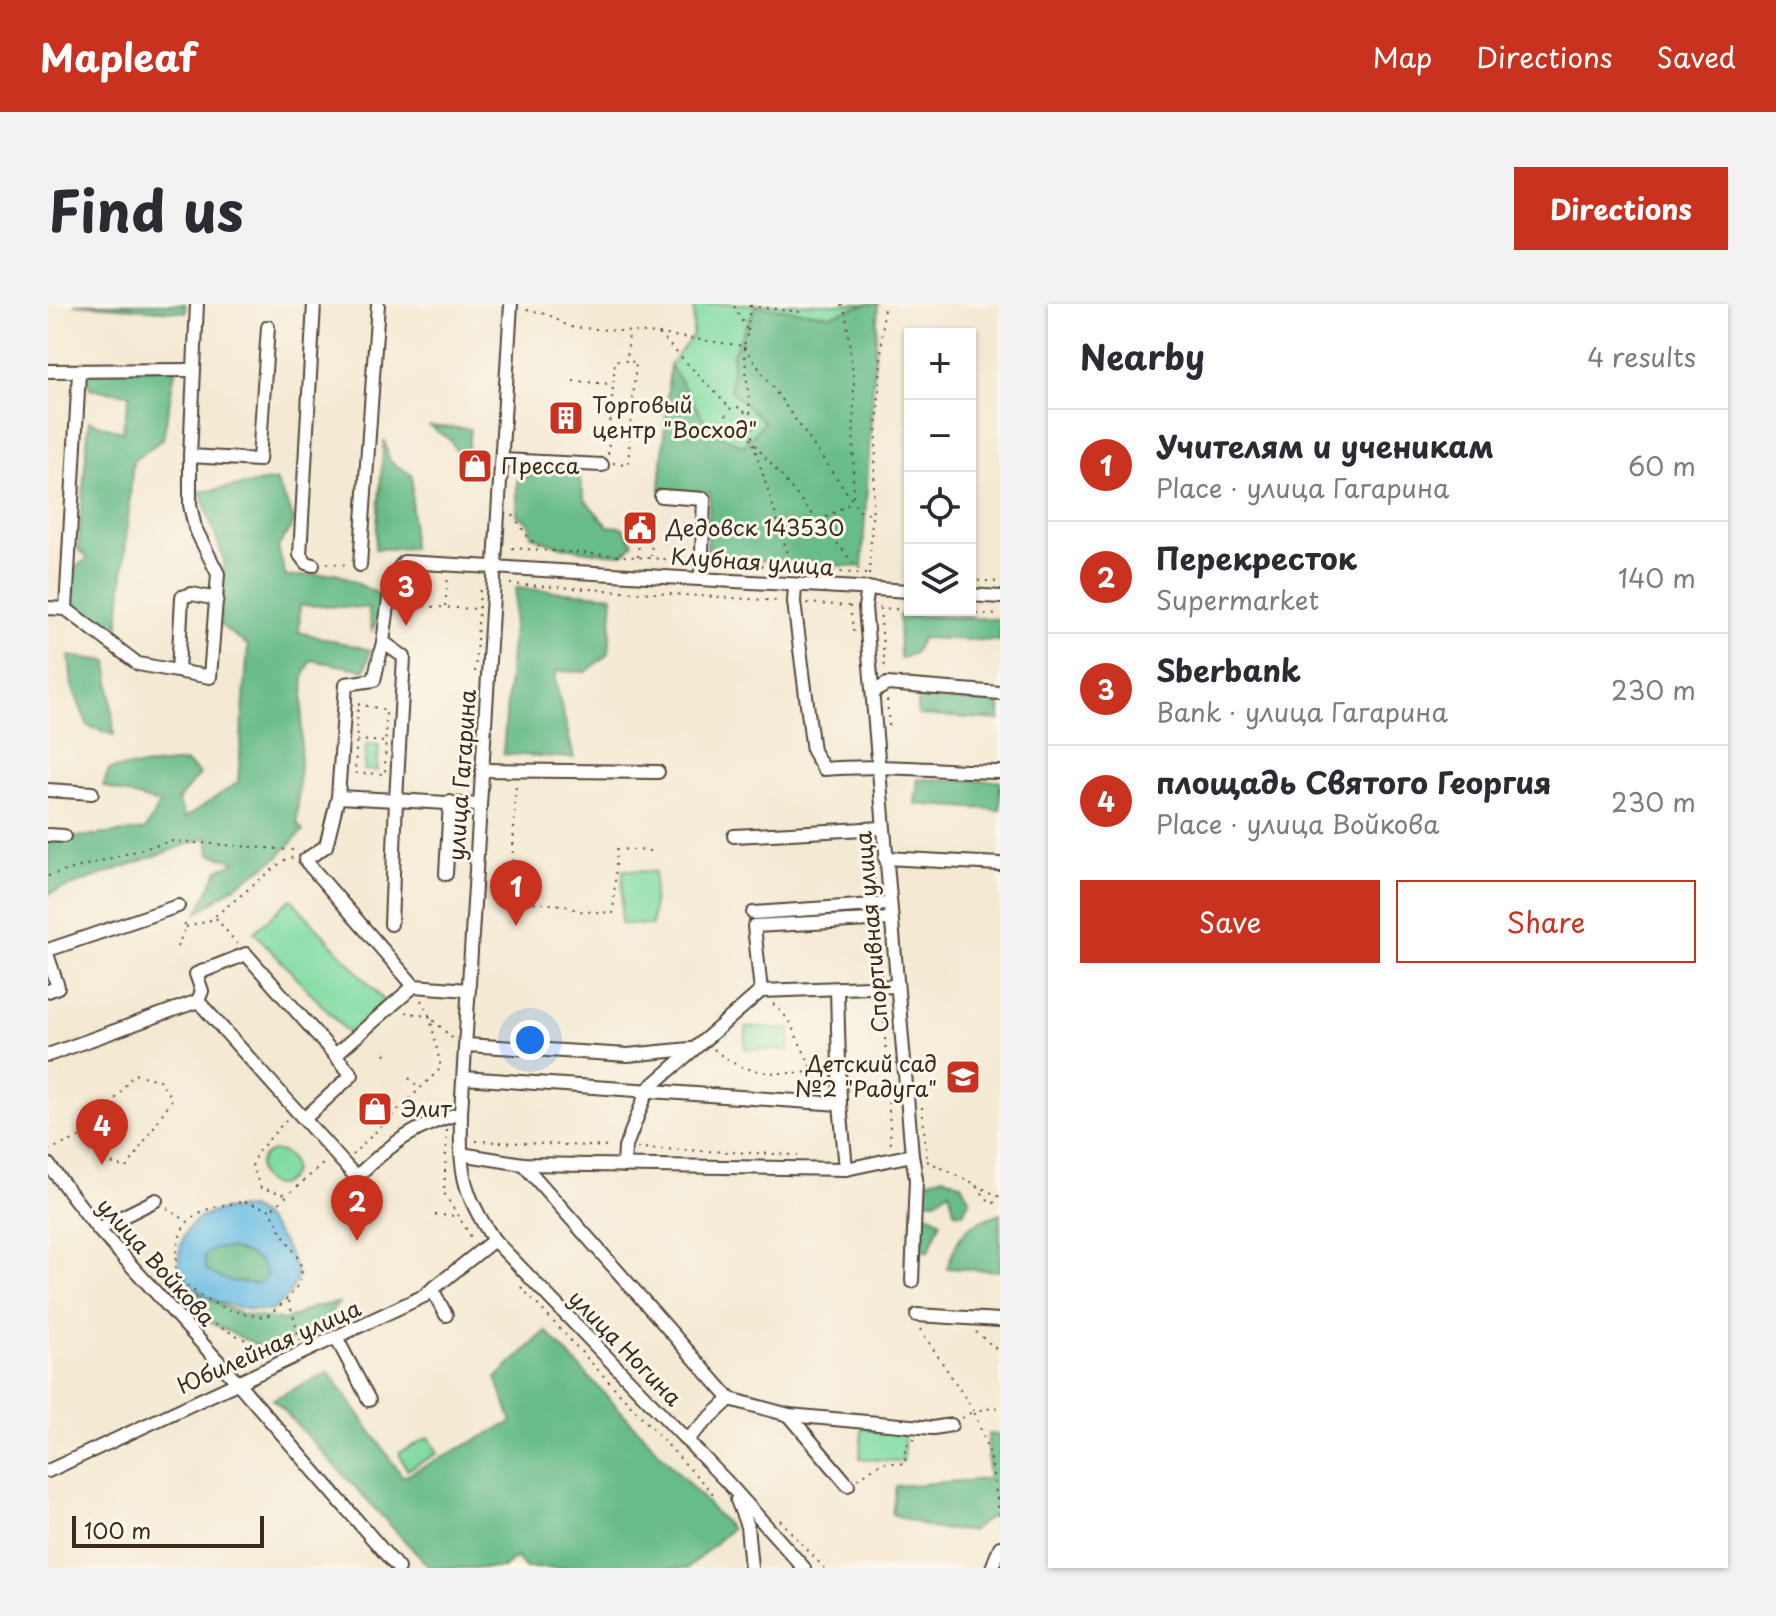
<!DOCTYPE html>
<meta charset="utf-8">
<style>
:root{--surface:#fff;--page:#f2f2f3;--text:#2b2b33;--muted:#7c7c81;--line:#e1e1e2;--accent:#c8321e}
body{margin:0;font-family:"Playpen Sans",sans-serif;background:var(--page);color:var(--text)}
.controls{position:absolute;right:24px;top:24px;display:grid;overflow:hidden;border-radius:0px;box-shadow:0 2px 6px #0004}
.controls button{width:72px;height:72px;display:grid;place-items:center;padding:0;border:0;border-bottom:2px solid var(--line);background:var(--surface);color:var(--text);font:40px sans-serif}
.scale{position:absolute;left:24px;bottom:20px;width:192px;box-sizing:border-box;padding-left:8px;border:4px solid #3b2a1e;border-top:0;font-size:22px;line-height:28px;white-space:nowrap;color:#3b2a1e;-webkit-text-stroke:6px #fbf7ec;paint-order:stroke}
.you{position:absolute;left:482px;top:736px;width:28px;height:28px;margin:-20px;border:6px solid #fff;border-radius:50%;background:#1a73e8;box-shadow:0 0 0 12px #1a73e833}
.badge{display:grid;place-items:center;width:52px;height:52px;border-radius:50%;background:var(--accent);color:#fff;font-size:26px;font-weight:700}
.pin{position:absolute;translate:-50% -66px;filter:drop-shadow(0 2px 4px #0008)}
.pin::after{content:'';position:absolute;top:42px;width:28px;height:24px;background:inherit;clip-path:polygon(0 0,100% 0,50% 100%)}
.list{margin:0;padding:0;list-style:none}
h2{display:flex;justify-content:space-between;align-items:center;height:104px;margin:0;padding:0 32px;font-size:34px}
h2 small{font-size:26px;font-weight:400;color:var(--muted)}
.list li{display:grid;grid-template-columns:52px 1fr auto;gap:24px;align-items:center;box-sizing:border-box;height:112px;padding:0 32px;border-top:2px solid var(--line)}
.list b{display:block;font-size:30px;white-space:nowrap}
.list p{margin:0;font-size:26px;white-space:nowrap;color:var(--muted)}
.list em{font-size:26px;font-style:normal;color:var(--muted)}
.actions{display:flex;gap:16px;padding:24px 32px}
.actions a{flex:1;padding:18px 0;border:2px solid var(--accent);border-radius:0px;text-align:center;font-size:28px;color:var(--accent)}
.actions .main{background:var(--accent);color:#fff}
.icon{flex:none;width:44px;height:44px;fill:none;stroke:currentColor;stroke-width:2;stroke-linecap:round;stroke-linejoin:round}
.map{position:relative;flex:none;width:952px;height:1264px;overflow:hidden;border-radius:0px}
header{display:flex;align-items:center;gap:48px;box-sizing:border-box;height:112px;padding:0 40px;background:var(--accent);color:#fff}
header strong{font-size:38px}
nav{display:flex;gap:44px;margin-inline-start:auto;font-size:28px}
.intro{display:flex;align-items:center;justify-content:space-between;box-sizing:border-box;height:192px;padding:0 48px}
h1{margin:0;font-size:56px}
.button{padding:20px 36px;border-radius:0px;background:var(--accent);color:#fff;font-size:28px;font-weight:700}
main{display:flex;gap:48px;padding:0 48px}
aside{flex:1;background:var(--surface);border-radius:0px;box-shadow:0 2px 6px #0004}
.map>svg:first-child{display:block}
.green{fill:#81dca2;stroke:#5e8360;stroke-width:2}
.forest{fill:#68bc88;stroke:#527353;stroke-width:2}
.water{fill:#65bbe2;stroke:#507280;stroke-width:2;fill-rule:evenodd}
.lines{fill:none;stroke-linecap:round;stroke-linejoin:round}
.minor-casing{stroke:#574739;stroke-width:16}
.path{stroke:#574739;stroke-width:2;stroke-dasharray:2 6;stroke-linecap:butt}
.minor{stroke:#fff;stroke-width:12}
.labels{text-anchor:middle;stroke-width:6;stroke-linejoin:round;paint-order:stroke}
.poi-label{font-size:22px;fill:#3b2a1e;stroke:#fbf7ec;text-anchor:start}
.street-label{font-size:22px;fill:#3b2a1e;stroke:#fbf7ec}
</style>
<header>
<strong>Mapleaf</strong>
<nav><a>Map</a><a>Directions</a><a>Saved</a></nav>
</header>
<div class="intro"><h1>Find us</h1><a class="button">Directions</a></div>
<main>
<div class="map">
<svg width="952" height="1264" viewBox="0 0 952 1264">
<rect width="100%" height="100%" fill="#fbf7ec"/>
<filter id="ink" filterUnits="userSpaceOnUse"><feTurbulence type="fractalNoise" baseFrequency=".0125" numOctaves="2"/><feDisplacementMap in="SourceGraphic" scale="16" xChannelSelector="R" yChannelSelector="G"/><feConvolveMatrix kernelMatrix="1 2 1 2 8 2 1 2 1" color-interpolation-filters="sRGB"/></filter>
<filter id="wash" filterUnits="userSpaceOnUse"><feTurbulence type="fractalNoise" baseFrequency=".006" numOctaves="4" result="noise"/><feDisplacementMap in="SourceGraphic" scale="32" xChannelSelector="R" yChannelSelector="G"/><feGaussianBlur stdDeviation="1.8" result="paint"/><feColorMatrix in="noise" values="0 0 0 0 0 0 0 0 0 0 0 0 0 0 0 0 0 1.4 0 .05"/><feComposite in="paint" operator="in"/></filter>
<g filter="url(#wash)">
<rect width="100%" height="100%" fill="#f4e9d2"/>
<g class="green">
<path d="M646 0H830L659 253 662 189 612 186 622 61 645 31Z"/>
<path d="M318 440 331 441 329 467 316 466Z"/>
<path d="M575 566 607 568 604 621 573 620Z"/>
<path d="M243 595 337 698 301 730 206 628Z"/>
<path d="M698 723 742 725 741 747 697 745Z"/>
<circle cx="228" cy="864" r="17"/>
<path d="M814 1124 857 1127 855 1158 812 1154Z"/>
<path d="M381 1133 390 1149 359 1166 351 1149Z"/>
</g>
<g class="forest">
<path d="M26 0H137L138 8Z"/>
<path d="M819 0H830L814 263 659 253 662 189 612 186 622 61 664 128 696 142 716 118 682 86 685 50 708 2 784 11Z"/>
<path d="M128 61 115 135 85 157 70 328 22 296 28 263 40 254 30 245 41 117 74 128 82 90 43 85 35 69Z"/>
<path d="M381 122 422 125 420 145 412 152 401 135Z"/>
<path d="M336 136 342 157 364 171V244L327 245Z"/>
<path d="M509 162 530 170 537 196 560 222 574 223 585 239 576 250C543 249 513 245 483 231L481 219 469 211V176Z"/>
<path d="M228 176 247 217 230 243 238 273 288 269 333 291V308L324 326 320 304 252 301 251 328 322 346 317 366 263 356 256 372 249 519 255 527 230 553 150 608 170 566 188 558 162 550 160 533 0 590V536L97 526 112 500 55 482 61 465 137 458 152 470 130 496 137 514 190 478 200 342 172 321 176 256 152 188Z"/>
<path d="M468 284 565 292 561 349 538 368 508 367V380L526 454 455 450Z"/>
<path d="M851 311 952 315V337L874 334 866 349 852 355Z"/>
<path d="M21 352 60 357 66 431 40 422 24 382Z"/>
<path d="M870 392 952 400V416L870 411Z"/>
<path d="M870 475 952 477V506L867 500Z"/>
<path d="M896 872 913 880 922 895 915 909 907 908 901 887 888 897 877 896 878 877Z"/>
<path d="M877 908 893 917 880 948 872 945Z"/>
<path d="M952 910V967L899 964C911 930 916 920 952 910Z"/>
<path d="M181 944C198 950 215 952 220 972L213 979C193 980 174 977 158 966L156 952 166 945Z"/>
<path d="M123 976 194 1011 238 1016 265 1003 291 999 272 1020 231 1044 216 1045 141 1008Z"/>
<path d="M498 1027 683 1225 640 1264H478L468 1253 455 1264H382L225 1095 281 1068 355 1173 464 1118 448 1074Z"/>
<path d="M940 1130 952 1131V1206L923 1227 887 1225 844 1210 848 1182 940 1175Z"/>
</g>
<path class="water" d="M202 904C224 916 243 948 250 973L241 991 223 1007C194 1007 151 998 135 970 129 961 130 950 133 940 143 907 170 905 202 904ZM181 944C198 950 215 952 219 972L212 979C193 980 174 977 158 966L156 952 166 945Z"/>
</g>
<g filter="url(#ink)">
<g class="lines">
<defs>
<g id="minor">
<path d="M149 0 142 152 211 156 220 23"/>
<path d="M463 0 413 809C412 867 413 887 446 936L680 1179 756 1264"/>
<path d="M0 67 144 66"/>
<path d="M31 68 18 305 90 360 162 373 170 270 147 224 142 201V152"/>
<path d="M454 156 554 161"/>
<path d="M613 192 656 195 653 274"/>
<path d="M265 261 258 259 252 251 266 0"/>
<path d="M312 261 330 0"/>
<path d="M747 281 746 298 765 447 776 465C834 460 893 467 952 468"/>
<path d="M922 291 952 293"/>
<path d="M0 304 18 305"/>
<path d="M335 338 326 376 298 380 290 493 348 496 343 620"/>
<path d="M130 367 134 293 144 290 169 295"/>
<path d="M827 387 839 380 952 389"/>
<path d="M435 466 610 468"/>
<path d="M0 486 44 489"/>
<path d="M290 493 278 542 257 556 366 682 421 686"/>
<path d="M432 501 348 496 356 353 335 338 344 273 356 258 862 287"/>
<path d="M0 531 16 532"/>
<path d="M686 532 835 524"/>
<path d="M837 554 952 560"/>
<path d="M398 570 402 498"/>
<path d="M705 609 840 600"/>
<path d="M0 646 130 602"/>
<path d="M0 653 10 683 0 687"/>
<path d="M789 686 792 800 798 865"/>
<path d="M713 687 706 622 842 615"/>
<path d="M150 697 154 687 148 670 198 650 287 751"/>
<path d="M418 741 580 751 642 745"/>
<path d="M0 751 150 697 308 873C343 840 366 822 413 809"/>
<path d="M416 774 792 800"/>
<path d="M256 815 304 771 287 751 366 682"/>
<path d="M413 850 475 860 798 865 864 851 817 303 820 284"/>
<path d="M864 851 868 875 864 977"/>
<path d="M0 860 50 925 190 1079 350 1264"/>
<path d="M475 860 682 1095"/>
<path d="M576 862 577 844 600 785 713 687 849 682"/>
<path d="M50 925 108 896"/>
<path d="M384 985 398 1011"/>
<path d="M869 1011 952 1016"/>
<path d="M289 1035 321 1096"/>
<path d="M741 1111 800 1181"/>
<path d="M638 1136 682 1095 741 1111 885 1124 903 1121"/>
<path d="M0 1167 376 992 446 936"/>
<path d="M689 1196 699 1222 703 1264"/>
<path d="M944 1264 952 1243"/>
</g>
</defs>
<use href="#minor" class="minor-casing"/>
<g class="path">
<path d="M793 0 798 10 806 78 805 196"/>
<path d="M702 2 752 8"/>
<path d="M479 5 501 11 522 23 611 30 696 42 700 28 685 0"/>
<path d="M700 27 702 0"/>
<path d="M611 30 682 104"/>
<path d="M696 43 812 207 824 210"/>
<path d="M696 44 705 139 744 263"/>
<path d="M525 77 563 80"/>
<circle cx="688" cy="113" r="10"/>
<path d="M694 121 703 136"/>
<path d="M707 141 813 268"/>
<path d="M560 150 567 56 579 57 581 28"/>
<path d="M565 159 580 160 588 58 579 57"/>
<path d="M465 211 482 236 495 245"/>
<path d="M771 217 804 198"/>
<path d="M591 237 592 224"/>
<path d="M464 244 643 257"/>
<path d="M590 253 591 238 604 239 603 252"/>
<path d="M665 258 818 270"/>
<path d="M279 259 300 261"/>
<path d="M821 271 836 0"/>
<path d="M922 276 952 278"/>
<path d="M462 280 733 297"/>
<path d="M759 299 801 302"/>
<path d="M352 301 429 305"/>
<path d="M397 302 400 273"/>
<path d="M802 302 806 333"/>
<path d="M831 304 862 306"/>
<path d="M832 304 837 366"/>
<path d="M865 306 952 311"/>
<path d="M427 368 432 286"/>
<path d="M839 396 841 422"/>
<path d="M310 400 338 406 337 470 307 469Z"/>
<path d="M309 436 338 438"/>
<path d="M825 558 826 588"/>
<path d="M0 572 123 537 245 546 249 549"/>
<path d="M442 586 446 590H463L474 598 517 601 530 607 565 609 569 545 603 547"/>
<path d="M463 589 468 479"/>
<path d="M168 614 189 640"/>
<path d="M138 623 161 617 240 553 245 554"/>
<path d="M828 630 833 671"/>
<path d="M129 643 138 623 135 615"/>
<path d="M835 694 843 843"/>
<path d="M373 696 382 713 404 734"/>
<path d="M725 700 740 715 775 787"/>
<path d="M666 745C694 772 729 770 765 768"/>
<path d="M337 749 340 753"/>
<path d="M361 774 371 785"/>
<path d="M874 803 879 856"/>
<path d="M238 816 208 850 204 862 213 884 240 891"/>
<path d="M399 826 396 889 423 933"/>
<path d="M428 837 563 843"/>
<path d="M589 844 750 851"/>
<path d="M0 846 41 830 86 770 111 776 124 795 79 864 52 856 41 830"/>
<path d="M304 851 393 764 382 713 358 708"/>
<path d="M879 857 925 879 943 899 952 898"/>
<path d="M928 881 952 893"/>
<path d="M197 898 223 906C244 959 282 963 218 1013 182 1010 153 997 128 971 126 915 144 904 197 898Z"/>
<path d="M119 904 137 916"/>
<path d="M225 904 277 858"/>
<path d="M387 911 409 912"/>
<path d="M473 983 668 1193"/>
<path d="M241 997 252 1037"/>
<path d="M145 1010 216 1045 238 1041"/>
<path d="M872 1025 926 1107 952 1103"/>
<path d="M928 1028 952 1048"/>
<path d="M914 1114 926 1107 942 1151 952 1214"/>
<path d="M810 1175 834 1158 857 1160 858 1142 867 1135"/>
<path d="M732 1216 776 1264"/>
</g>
<use href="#minor" class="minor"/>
</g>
</g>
<defs>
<symbol id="building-square" viewBox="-11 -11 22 22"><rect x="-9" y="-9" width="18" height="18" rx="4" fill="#c8321e" stroke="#fbf7ec"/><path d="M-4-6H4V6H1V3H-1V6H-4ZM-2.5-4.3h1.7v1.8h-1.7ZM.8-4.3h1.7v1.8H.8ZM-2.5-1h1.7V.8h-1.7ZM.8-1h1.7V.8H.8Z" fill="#fff"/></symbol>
<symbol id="shop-square" viewBox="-11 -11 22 22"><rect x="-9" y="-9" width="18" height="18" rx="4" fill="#c8321e" stroke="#fbf7ec"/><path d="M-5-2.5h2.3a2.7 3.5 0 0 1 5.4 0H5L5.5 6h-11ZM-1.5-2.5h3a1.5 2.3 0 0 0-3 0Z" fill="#fff"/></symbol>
<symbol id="civic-square" viewBox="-11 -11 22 22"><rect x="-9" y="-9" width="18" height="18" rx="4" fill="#c8321e" stroke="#fbf7ec"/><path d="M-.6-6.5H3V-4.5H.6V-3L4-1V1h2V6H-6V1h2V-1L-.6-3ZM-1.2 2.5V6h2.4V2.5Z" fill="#fff"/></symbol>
<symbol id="school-square" viewBox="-11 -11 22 22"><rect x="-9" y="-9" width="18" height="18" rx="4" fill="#c8321e" stroke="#fbf7ec"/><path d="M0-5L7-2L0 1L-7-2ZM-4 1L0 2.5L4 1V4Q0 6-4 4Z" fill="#fff"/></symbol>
</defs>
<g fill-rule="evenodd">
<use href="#building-square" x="498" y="94" width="40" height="40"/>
<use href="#shop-square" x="407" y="142" width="40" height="40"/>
<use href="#civic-square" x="572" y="204" width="40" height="40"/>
<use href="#school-square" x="895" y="753" width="40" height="40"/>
<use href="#shop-square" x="307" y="785" width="40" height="40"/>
</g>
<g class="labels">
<g class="poi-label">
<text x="544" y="109">Торговый<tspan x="544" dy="25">центр "Восход"</tspan></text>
<text x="453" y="170">Пресса</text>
<text x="618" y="232">Дедовск 143530</text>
<text x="889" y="768" text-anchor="end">Детский сад<tspan x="889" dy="25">№2 "Радуга"</tspan></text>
<text x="353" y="813">Элит</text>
</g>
<g class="street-label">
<text transform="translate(704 258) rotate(4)" y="8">Клубная улица</text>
<text transform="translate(414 471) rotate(-86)" y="8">улица Гагарина</text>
<text transform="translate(824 628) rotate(-95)" y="8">Спортивная улица</text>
<text transform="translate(108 958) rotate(48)" y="8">улица Войкова</text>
<text transform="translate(221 1043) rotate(-24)" y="8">Юбилейная улица</text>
<text transform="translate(577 1044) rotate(46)" y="8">улица Ногина</text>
</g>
</g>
</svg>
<div class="controls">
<button>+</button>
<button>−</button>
<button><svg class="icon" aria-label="locate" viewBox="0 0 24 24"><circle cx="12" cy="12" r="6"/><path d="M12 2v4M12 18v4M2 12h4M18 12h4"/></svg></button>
<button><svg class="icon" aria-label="layers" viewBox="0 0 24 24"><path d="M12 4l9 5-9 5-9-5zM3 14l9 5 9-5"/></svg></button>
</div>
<div class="scale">100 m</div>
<div class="you"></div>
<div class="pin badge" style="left:468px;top:622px">1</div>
<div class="pin badge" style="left:309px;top:937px">2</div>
<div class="pin badge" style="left:358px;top:322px">3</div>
<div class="pin badge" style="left:54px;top:861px">4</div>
</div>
<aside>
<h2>Nearby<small>4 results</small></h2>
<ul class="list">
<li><span class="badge">1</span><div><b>Учителям и ученикам</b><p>Place · улица Гагарина</p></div><em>60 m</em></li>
<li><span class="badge">2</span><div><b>Перекресток</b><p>Supermarket</p></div><em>140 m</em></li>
<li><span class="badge">3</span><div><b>Sberbank</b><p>Bank · улица Гагарина</p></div><em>230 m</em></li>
<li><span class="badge">4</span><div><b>площадь Святого Георгия</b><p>Place · улица Войкова</p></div><em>230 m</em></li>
</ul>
<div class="actions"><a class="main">Save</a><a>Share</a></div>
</aside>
</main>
